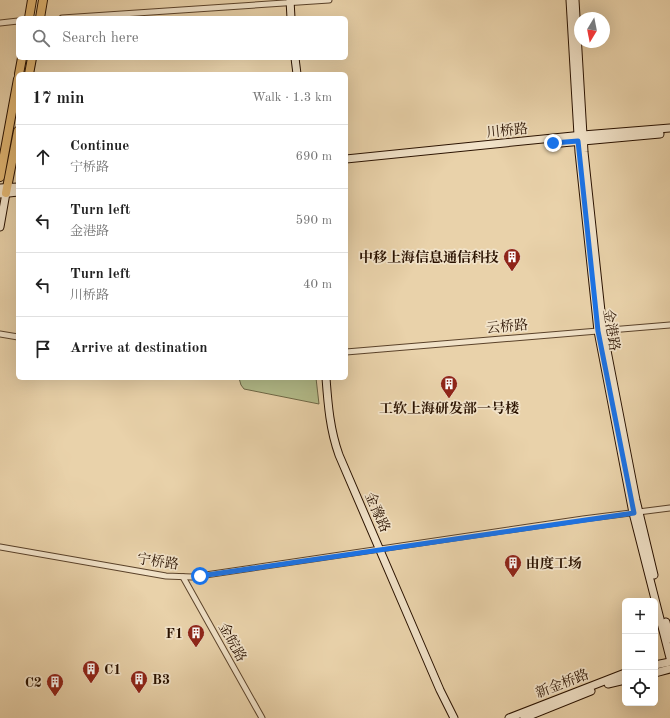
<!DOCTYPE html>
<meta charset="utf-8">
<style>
:root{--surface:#fff;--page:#f2f2f2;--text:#222;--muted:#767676;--line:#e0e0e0}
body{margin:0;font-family:"Old Standard TT","Noto Serif SC",serif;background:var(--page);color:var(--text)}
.controls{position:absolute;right:12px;bottom:12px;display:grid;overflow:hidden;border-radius:6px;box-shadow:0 4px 16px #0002}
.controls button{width:36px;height:36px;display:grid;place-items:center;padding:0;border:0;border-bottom:1px solid var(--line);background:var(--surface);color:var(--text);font:20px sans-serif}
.compass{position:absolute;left:574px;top:12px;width:36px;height:36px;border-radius:50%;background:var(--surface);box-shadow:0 4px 16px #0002;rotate:190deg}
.stop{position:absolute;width:12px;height:12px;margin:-9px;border:3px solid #1a73e8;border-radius:50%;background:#fff}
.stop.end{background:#1a73e8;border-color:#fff;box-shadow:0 1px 4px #0008}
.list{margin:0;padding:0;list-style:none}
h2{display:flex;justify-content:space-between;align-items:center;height:52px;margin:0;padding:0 16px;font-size:17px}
h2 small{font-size:13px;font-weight:400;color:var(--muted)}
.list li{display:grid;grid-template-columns:26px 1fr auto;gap:12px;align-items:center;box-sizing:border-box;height:64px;padding:0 16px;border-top:1px solid var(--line)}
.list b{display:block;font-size:15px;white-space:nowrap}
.list p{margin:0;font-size:13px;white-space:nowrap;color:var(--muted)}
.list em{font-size:13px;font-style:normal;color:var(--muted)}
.icon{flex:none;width:22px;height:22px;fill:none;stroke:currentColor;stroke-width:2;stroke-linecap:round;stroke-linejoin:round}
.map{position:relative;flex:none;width:670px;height:718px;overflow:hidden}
.search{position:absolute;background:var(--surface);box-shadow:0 4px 16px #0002;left:16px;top:16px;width:332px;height:44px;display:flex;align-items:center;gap:10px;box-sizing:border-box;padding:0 14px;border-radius:6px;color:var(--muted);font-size:15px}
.panel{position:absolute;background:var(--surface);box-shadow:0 4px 16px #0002;left:16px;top:72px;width:332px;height:308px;border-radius:6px}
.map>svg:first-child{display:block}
.green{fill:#b4bd8b;stroke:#6f6846}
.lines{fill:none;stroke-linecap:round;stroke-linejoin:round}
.street-casing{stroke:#5a422a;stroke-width:7}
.secondary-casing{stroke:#2a1200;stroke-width:9}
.primary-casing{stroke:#2a1200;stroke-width:10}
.street{stroke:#f1e2c8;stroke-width:5}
.secondary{stroke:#f1e2c8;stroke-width:7}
.primary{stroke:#e4b975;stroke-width:8}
.route{stroke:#1a73e8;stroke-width:5}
.labels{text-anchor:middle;stroke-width:3.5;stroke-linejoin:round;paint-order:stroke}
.street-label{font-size:14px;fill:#2a1200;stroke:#f1e2c8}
.poi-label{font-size:14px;font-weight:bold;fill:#2a1200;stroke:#f1e2c8;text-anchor:end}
</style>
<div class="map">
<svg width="670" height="718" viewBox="0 0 670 718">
<rect width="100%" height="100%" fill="#e9d2aa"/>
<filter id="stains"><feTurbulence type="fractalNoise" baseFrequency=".005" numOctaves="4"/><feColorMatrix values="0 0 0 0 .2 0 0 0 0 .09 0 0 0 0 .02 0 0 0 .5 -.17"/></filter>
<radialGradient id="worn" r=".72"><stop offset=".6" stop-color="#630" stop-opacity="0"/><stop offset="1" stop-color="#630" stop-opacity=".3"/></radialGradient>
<path class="green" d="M239 378H316L319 404 244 389 241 385Z"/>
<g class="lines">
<defs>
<g id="street">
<path d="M62 18 329 0"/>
<path d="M0 23 18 21"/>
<path d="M0 334 18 337"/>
<path d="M346 352 670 325"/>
<path d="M0 547 166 576 192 577 583 519 670 508"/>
<path d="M183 577 262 718"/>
</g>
<g id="secondary">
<path d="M290 0 291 18"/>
<path d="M570 0 579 152 598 331 633 513 670 658"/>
<path d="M575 0 584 152 603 330 636 500 654 575"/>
<path d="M295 58 297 74"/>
<path d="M561 143 660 134"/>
<path d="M346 159 583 135 670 128"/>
<path d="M0 188 18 187"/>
<path d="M0 194 18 192"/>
<path d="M0 227 6 193"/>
<path d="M326 378C328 405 330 430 339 455L440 690 454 718"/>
<path d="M666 622 670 639"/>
<path d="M655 665 670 662"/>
<path d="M655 673 670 669"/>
<path d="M608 684 625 680"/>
<path d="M509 718 625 673"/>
<path d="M524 718 591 691"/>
</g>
<g id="primary">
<path d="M29 18 32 0"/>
<path d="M40 18 43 0"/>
<path d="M19 74 22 58"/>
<path d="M29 74 32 58"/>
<path d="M0 177 18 79"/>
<path d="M6 193 18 131"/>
</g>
</defs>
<use href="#street" class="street-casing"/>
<use href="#secondary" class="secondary-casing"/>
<use href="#primary" class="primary-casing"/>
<use href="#street" class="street"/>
<use href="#secondary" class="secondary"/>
<use href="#primary" class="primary"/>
</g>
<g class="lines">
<path class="route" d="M200 576 634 513 598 331 578 141 553 143"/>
</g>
<defs>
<symbol id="building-pin" viewBox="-11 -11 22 30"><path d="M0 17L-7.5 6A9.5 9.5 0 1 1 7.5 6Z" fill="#8f2418" stroke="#f1e2c8"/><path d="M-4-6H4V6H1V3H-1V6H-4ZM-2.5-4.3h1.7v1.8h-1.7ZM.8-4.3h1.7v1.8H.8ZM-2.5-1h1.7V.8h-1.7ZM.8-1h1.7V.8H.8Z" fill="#fff"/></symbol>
</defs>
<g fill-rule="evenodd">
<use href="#building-pin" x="502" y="247" width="20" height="27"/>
<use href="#building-pin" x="439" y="374" width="20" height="27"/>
<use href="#building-pin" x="503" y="553" width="20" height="27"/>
<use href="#building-pin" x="186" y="623" width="20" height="27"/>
<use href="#building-pin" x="81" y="659" width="20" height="27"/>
<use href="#building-pin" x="129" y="669" width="20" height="27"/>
<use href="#building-pin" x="45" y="672" width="20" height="27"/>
</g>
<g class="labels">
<g class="street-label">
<text transform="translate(507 130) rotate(-6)" y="5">川桥路</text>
<text transform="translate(507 326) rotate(-5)" y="5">云桥路</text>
<text transform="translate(612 330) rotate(81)" y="5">金港路</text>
<text transform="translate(378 512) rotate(66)" y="5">金豫路</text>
<text transform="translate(158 561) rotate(8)" y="5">宁桥路</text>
<text transform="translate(233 642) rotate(61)" y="5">金皖路</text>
<text transform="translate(562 683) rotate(-21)" y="5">新金桥路</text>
</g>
<g class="poi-label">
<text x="499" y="262">中移上海信息通信科技</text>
<text x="449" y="413" text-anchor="middle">工软上海研发部一号楼</text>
<text x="526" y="568" text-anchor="start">由度工场</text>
<text x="183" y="638">F1</text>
<text x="104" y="674" text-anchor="start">C1</text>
<text x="152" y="684" text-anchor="start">B3</text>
<text x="42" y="687">C2</text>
</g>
</g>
<rect width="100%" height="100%" filter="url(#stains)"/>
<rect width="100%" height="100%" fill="url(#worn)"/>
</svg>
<div class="controls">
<button>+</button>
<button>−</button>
<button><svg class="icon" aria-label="locate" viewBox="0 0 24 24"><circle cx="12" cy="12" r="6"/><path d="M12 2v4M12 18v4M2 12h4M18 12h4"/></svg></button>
</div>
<svg class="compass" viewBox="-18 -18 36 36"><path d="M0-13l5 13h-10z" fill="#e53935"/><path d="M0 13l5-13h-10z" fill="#767676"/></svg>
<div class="stop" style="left:200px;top:576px"></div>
<div class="stop end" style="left:553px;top:143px"></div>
<div class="search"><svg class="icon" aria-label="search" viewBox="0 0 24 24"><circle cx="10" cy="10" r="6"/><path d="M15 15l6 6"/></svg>Search here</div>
<section class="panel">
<h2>17 min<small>Walk · 1.3 km</small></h2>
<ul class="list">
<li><svg class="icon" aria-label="ahead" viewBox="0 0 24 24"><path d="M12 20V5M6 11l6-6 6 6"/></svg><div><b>Continue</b><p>宁桥路</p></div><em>690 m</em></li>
<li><svg class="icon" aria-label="left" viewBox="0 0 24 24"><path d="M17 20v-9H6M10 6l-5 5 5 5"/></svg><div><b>Turn left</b><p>金港路</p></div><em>590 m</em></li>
<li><svg class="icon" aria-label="left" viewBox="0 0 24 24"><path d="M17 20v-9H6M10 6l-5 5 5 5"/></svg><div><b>Turn left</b><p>川桥路</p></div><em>40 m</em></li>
<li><svg class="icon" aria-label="arrive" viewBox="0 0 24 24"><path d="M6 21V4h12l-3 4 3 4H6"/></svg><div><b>Arrive at destination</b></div></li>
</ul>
</section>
</div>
